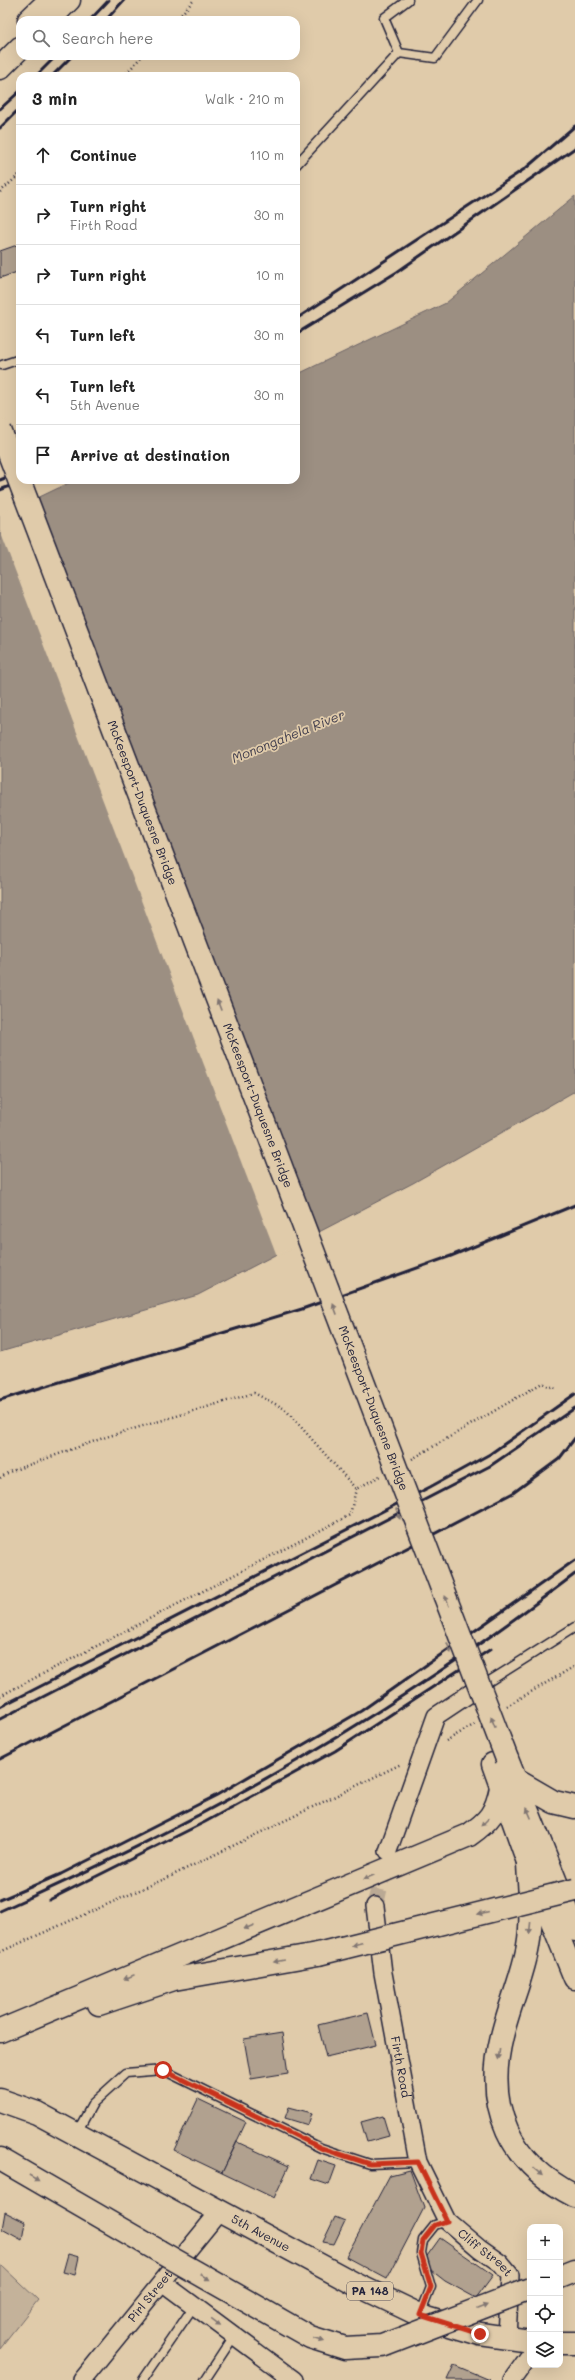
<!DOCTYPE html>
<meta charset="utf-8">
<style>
:root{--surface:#fff;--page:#f2f2f2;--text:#222;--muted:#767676;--line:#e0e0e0}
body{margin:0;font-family:Mali,sans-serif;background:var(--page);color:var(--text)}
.controls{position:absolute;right:12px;bottom:12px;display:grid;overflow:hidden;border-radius:8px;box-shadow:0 4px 16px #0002}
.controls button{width:36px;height:36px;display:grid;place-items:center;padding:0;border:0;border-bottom:1px solid var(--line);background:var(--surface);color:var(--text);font:20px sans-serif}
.stop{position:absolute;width:12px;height:12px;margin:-9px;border:3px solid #c8321e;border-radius:50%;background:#fff}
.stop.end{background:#c8321e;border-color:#fff;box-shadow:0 1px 4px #0008}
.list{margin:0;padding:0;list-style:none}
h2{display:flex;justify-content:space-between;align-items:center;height:52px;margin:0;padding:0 16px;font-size:17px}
h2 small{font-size:13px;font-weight:400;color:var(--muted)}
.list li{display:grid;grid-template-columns:26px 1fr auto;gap:12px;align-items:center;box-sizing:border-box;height:60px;padding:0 16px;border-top:1px solid var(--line)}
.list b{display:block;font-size:15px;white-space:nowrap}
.list p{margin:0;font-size:13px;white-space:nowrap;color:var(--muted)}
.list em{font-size:13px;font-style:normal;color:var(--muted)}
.icon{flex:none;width:22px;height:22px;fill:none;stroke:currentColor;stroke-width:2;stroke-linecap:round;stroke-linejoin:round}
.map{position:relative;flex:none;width:575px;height:2380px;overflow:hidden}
.search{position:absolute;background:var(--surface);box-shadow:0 4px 16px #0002;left:16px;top:16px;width:284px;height:44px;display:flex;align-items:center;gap:10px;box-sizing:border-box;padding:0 14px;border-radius:12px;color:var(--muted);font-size:15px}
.panel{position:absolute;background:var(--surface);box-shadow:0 4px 16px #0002;left:16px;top:72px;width:284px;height:412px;border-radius:12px}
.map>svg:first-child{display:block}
.green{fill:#c4b29a;stroke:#736a6a}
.water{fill:#9c8f82;stroke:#6b6366}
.pier{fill:#e0cbaa}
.building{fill:#b1a18f;stroke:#22223b}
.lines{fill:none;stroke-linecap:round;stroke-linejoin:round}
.minor-tunnel{stroke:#baa994;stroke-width:17;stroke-dasharray:17 8;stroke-linecap:butt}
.service-casing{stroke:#22223b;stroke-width:11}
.minor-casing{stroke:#22223b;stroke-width:20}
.primary-casing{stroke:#22223b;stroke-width:25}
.path{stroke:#22223b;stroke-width:2.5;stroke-dasharray:1 3;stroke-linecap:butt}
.service{stroke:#e0cbaa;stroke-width:8}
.minor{stroke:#e0cbaa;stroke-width:17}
.primary{stroke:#e0cbaa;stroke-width:22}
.rail{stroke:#22223b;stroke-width:3}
.primary-bridge-casing{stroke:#22223b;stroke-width:25;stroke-linecap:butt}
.primary-bridge{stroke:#e0cbaa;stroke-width:22}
.oneway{fill:#817672}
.route{stroke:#c8321e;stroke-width:5}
.labels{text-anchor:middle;stroke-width:3.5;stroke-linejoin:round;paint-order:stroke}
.shield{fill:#e0cbaa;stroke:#5b555c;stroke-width:1}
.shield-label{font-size:11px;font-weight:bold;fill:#22223b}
.street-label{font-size:12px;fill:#22223b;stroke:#e0cbaa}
.water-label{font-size:13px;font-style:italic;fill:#403d4d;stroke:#e0cbaa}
</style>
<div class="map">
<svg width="575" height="2380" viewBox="0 0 575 2380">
<rect width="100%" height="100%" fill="#e0cbaa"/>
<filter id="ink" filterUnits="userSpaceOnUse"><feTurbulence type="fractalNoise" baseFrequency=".025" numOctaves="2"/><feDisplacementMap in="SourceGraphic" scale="8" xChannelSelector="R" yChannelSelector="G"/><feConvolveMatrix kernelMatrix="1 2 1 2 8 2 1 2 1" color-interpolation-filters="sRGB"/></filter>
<g filter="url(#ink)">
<path class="green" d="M0 2264 38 2300 0 2348Z"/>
<path class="water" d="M575 196V1091L413 1183 198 1295 0 1352V516L75 480H296V375L446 303Z"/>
<path class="pier" d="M36 496 319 1234 277 1256 0 531V514Z"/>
<g class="building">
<path d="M20 244V271L0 278V251Z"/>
<path d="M368 2013 376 2045 326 2057 318 2025Z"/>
<path d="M282 2033 288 2073 251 2079 244 2039Z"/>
<path d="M198 2099 246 2122 222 2173 174 2150Z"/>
<path d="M289 2107 312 2113 308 2125 285 2118Z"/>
<path d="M383 2116 389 2136 367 2142 361 2122Z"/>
<path d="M237 2142 289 2166 274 2198 222 2173Z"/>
<path d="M318 2160 336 2166 329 2185 311 2179Z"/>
<path d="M410 2170 424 2208 387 2279 346 2257 390 2175Z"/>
<path d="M5 2212 25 2222 22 2240 2 2229Z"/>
<path d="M335 2217 345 2221 334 2244 323 2242Z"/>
<path d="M440 2238 493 2275 476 2298 445 2281 422 2263Z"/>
<path d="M68 2254 79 2257 75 2275 63 2272Z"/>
<path d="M454 2365 490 2380H447Z"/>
</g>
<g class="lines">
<path class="minor-tunnel" d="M375 1906 385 1863"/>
<defs>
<g id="service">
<path d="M408 0 384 18 399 53 435 58 478 0"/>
<path d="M296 165 399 53"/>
<path d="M2 365 20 359"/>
<path d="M480 1687 575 1627"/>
<path d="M76 2134 93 2103 126 2073 163 2070 321 2148 370 2164 418 2162"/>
<path d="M420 2315 431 2287 421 2253 423 2240 435 2225 447 2221"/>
<path d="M143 2380 194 2306"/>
<path d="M205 2380 234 2336"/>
</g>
<g id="minor">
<path d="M388 1851 436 1716 475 1690"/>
<path id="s1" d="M375 1906 383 1973 418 2162 447 2221 480 2249 500 2263 510 2275 507 2338"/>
<path d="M162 2282 294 2380"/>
<path id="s2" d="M82 2380 219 2212"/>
<path d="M512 2380 530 2355"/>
</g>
<g id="primary">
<path d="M29 20 50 0"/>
<path d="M49 20 69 0"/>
<path d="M0 68 20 48"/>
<path d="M507 1759 575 1930"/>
<path d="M493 1764 528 1862 575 1978"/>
<path d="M516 1780 554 1802 575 1807"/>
<path d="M528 1862C529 1890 533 1918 528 1946 523 1976 509 2006 502 2036 484 2108 510 2163 575 2196"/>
<path d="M99 2004 174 1979 318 1954"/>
<path d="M0 2031 469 1835C489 1821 496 1813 501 1788"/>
<path id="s3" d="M0 2100 37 2113 355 2284 426 2318 480 2334 530 2341"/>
<path d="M0 2159 159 2251"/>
<path d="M560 2277 575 2271"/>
<path d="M560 2343H575"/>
</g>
</defs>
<use href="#service" class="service-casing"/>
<use href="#minor" class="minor-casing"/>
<use href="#primary" class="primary-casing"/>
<g class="path">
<path d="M176 20 194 0"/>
<path d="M124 76 142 56"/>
<path d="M0 192 20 174"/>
<path d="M412 1459 542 1383 556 1389"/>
<path d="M0 1478 9 1472 106 1437 254 1393 285 1409 356 1489 380 1476"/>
<path d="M0 1696 350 1515 356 1489"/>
<path d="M507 1706 575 1666"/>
<path d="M446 1741 475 1724"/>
<path d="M0 1952 169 1877 401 1764"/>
</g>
<use href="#service" class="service"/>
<use href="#minor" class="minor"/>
<use href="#primary" class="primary"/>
<g class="rail">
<path d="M90 20 109 0"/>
<path d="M106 20 124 0"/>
<path d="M36 76 56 56"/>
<path d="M52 76 72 56"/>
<path d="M0 109 20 91"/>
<path d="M0 128 20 108"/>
<path d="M296 319 526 168 575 126"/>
<path d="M296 334 397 272 575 148"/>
<path d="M0 480 20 472"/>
<path d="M0 490 25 480"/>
<path d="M0 1400 302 1309 451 1256 575 1205"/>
<path d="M0 1707 430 1487 490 1454 575 1394"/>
<path d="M0 1719 490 1466 575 1408"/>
<path d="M0 1759 513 1493 559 1459 575 1438"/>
<path d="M0 1900 61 1874 217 1795 361 1711 575 1560"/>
<path d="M49 1900 205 1822 335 1751 491 1649"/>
<path d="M0 1911C146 1846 289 1772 422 1683 474 1649 525 1612 575 1574"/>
</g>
<defs>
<g id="primary-bridge">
<path id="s4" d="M0 430 507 1759"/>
<path d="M318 1954 575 1890"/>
<path d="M159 2251 310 2337 345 2348 382 2346 530 2289"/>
</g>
</defs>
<use href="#primary-bridge" class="primary-bridge-casing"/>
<use href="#primary-bridge" class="primary-bridge"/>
</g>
<defs><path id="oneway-solid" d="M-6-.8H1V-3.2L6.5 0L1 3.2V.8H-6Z"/></defs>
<g class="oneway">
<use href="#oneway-solid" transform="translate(219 1005) rotate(-111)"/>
<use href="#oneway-solid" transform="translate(335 1309) rotate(-111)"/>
<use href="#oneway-solid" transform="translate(398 1514) rotate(69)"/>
<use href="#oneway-solid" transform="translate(447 1601) rotate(-111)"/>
<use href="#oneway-solid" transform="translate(449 1648) rotate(69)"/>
<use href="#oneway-solid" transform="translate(493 1722) rotate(-111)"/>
<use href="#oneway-solid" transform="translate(529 1813) rotate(-113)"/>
<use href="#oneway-solid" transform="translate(485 1822) rotate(135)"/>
<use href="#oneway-solid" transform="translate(369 1877) rotate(157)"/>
<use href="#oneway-solid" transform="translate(483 1913) rotate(166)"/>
<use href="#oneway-solid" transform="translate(249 1927) rotate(157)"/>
<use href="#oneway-solid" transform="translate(530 1928) rotate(96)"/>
<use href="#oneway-solid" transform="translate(357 1944) rotate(166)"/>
<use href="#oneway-solid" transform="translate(279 1961) rotate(170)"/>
<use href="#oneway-solid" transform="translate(129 1977) rotate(157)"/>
<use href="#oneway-solid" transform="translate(499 2054) rotate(97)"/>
<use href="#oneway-solid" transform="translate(538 2172) rotate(41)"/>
<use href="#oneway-solid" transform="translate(34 2178) rotate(30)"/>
<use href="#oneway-solid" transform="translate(205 2277) rotate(30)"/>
<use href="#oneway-solid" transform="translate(482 2307) rotate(-21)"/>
<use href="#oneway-solid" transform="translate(216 2322) rotate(36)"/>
<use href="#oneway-solid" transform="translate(319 2340) rotate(18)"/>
</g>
</g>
<g class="lines" filter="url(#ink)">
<path class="route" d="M163 2070 321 2148 370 2164 418 2162 447 2221 435 2225 423 2240 421 2253 431 2287 420 2315 480 2334"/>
</g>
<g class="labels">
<rect class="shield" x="347" y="2282" width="46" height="18" rx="3"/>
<g class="shield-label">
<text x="370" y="2295">PA 148</text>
</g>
<g class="street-label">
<text dy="4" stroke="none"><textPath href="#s4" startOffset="399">McKeesport-Duquesne Bridge</textPath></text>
<text dy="4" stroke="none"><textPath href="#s4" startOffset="723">McKeesport-Duquesne Bridge</textPath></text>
<text dy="4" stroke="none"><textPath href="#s4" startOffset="1047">McKeesport-Duquesne Bridge</textPath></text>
<text dy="4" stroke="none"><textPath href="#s1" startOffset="163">Firth Road</textPath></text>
<text dy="4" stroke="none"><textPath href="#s3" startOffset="293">5th Avenue</textPath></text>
<text dy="4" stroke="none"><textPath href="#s1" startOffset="375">Cliff Street</textPath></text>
<text dy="4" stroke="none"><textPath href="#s2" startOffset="108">Pirl Street</textPath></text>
</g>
<g class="water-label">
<text transform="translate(288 736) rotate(-22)" y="5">Monongahela River</text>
</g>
</g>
</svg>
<div class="controls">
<button>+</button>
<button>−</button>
<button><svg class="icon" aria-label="locate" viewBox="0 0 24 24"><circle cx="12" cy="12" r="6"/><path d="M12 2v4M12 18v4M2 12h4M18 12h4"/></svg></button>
<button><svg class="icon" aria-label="layers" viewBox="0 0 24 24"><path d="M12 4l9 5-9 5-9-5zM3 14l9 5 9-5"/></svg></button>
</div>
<div class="stop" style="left:163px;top:2070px"></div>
<div class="stop end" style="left:480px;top:2334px"></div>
<div class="search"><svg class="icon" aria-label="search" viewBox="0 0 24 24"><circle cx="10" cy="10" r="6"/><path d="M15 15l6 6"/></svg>Search here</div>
<section class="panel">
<h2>3 min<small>Walk · 210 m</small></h2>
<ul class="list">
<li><svg class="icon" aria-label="ahead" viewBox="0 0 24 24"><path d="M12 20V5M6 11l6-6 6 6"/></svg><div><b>Continue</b></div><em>110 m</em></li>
<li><svg class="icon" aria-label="right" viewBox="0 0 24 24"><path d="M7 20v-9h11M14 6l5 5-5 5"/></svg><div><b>Turn right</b><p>Firth Road</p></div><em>30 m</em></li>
<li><svg class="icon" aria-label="right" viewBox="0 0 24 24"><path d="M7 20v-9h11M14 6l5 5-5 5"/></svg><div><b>Turn right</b></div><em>10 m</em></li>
<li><svg class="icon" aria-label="left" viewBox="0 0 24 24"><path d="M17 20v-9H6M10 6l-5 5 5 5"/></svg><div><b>Turn left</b></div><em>30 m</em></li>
<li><svg class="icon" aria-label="left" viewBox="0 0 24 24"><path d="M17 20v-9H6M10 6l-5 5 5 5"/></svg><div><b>Turn left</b><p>5th Avenue</p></div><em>30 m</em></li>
<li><svg class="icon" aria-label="arrive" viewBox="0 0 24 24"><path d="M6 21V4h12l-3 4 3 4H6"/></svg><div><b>Arrive at destination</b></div></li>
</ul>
</section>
</div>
